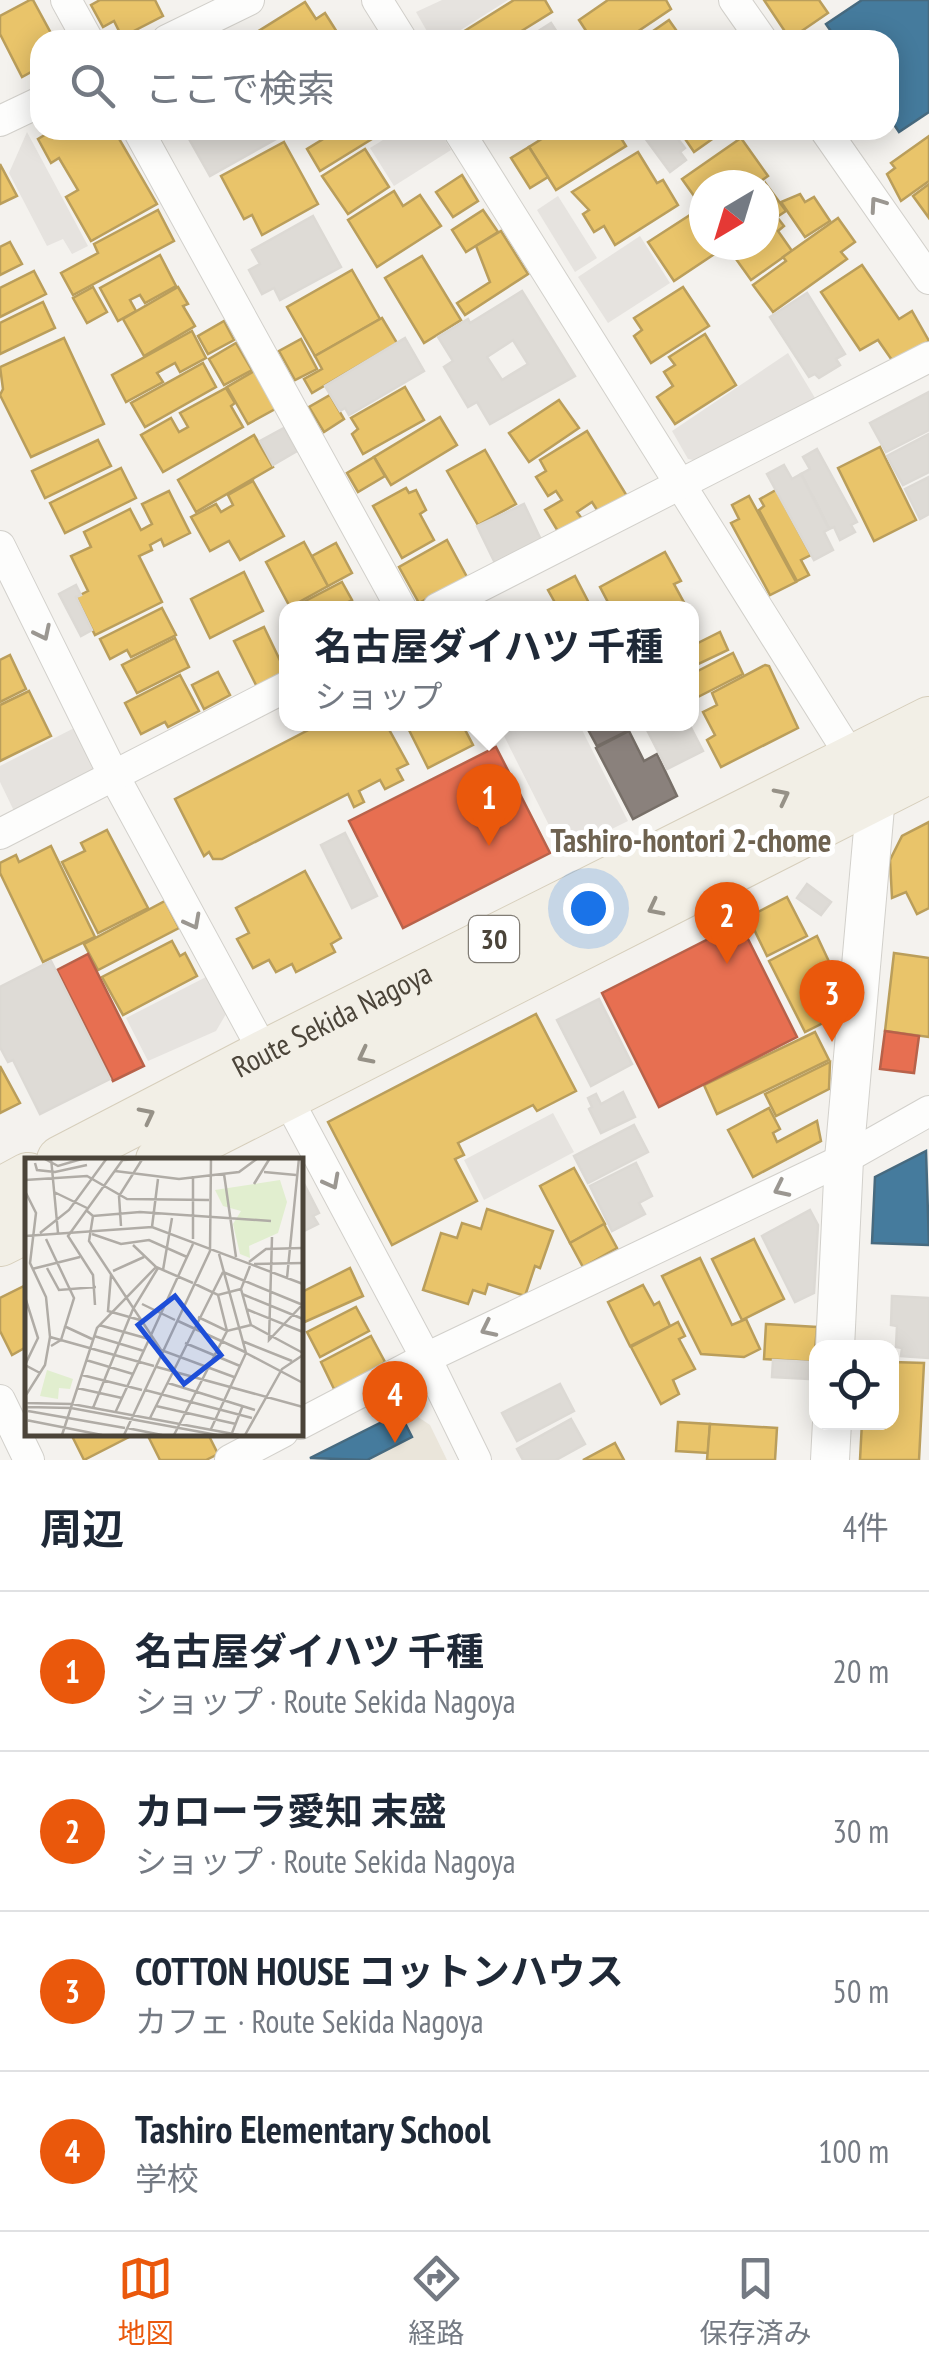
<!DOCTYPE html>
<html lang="ja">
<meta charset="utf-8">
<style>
:root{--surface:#fff;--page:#f2f2f3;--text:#1f2937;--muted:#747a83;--line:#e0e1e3;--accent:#ea580c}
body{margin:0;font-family:"PT Sans Narrow","Noto Sans JP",sans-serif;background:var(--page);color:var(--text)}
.controls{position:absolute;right:30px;bottom:30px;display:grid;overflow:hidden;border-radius:20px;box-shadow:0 5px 25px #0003}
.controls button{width:90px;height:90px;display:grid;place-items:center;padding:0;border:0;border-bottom:2px solid var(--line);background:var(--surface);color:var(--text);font:50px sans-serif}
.compass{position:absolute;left:689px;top:170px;width:90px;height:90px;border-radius:50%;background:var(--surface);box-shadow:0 5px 25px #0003;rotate:218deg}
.you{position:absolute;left:588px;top:908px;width:35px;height:35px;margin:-25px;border:8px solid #fff;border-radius:50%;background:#1a73e8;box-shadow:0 0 0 15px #1a73e833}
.badge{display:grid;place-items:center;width:65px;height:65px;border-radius:50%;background:var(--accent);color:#fff;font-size:32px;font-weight:700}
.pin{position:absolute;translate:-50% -82px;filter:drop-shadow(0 2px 5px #0008)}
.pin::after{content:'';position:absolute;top:52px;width:35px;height:30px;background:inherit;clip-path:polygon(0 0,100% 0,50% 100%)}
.popup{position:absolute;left:279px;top:601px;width:420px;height:130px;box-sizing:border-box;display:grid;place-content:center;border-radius:20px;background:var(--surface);filter:drop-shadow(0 2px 8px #0005);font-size:32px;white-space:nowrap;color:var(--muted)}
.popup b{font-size:38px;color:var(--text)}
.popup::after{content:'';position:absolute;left:50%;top:100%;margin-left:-20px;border:20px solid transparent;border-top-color:var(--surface)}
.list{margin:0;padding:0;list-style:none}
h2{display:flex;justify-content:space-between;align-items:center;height:130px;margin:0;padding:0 40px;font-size:42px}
h2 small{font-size:32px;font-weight:400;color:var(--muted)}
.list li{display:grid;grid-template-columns:65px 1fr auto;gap:30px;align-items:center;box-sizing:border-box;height:160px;padding:0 40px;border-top:2px solid var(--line)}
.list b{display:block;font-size:38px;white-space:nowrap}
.list p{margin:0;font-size:32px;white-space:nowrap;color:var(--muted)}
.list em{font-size:32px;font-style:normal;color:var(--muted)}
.icon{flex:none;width:55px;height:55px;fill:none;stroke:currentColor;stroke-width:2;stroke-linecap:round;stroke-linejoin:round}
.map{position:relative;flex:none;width:929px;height:1460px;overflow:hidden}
.search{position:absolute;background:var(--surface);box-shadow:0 5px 25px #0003;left:30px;right:30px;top:30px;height:110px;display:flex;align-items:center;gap:25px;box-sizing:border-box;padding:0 35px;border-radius:30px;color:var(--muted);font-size:38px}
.sheet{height:770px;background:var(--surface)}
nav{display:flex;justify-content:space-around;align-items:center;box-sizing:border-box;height:140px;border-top:2px solid var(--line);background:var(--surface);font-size:28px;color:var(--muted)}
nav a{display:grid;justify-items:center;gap:5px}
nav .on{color:var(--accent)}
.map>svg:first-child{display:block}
.education{fill:#eae5da}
.parking{fill:#e6e3df}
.homes{fill:#e9c46a;stroke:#ba9e5b;stroke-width:2.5}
.shops{fill:#e76f51;stroke:#b8624a;stroke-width:2.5}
.public{fill:#457b9d;stroke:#476a7f;stroke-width:2.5}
.industry{fill:#8a817c;stroke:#776f68;stroke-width:2.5}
.building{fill:#dedbd6;stroke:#dcd9d4;stroke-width:2.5;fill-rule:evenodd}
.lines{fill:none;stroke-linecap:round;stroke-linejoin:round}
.minor-casing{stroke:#d2d0cb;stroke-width:32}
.tertiary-casing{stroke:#d2d0cb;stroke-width:40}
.primary-casing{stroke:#d6cebb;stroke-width:50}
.minor{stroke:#fdfdfc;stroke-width:30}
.tertiary{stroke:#fdfdfc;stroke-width:38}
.primary{stroke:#f2efe6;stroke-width:48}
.oneway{stroke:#9b9791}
.oneway2{stroke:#969187}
.labels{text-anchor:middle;stroke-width:10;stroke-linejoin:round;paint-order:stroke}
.shield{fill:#fff;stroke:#817c74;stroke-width:2.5}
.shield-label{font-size:28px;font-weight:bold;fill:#4b4439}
.street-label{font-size:30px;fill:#4b4439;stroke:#fff}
.neighbourhood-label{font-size:32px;font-weight:bold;fill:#6e6250;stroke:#fff}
.inset-road{fill:none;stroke:#b0aca6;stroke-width:2.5}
.view{fill:#1d4ed8;fill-opacity:0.15;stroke:#1d4ed8;stroke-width:5}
.inset-edge{fill:none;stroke:#4b4439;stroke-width:5}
</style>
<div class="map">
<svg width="929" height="1460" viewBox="0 0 929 1460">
<rect width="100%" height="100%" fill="#f4f2ee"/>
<path class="education" d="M412 1413 430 1425 447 1460H315Z"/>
<g class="parking">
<path d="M442 0H508L445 40H432L416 12Z"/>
<path d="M399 130H439L451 150 394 186 370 148Z"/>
<path d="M27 132 88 246 72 254 63 239 47 246 9 173Z"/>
<path d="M558 196 597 258 575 272 537 210Z"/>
<path d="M640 236 670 283 608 323 578 277Z"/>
<path d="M788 353 818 403 704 462 688 459 672 431Z"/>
<path d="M519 724H579L628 821 563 853 502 732Z"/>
<path d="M80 725 97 761 93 774 15 813 0 782V766Z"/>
<path d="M206 977 226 1014 216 1031 148 1061 126 1018Z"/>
<path d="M553 1113 574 1152 484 1200 464 1160Z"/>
</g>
<g class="homes">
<path d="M30 0H33L53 37 40 40V67L22 77 0 34V16Z"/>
<path d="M100 0H155L163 16 122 37 114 21 103 27 91 5Z"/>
<path d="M514 0H545L552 12 507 40H462L458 35Z"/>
<path d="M608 0H666L671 9 625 40H592L579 20Z"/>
<path d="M764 0H819L828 13 790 39Z"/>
<path d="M305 2 316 19 325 13 342 40H262L257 32Z"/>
<path d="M669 20 681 37 676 40H640Z"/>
<path d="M53 130H114L157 204 91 241 66 197 78 190 59 158 51 163 38 139Z"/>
<path d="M338 130H378L380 134 320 171 307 149Z"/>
<path d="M556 130H616L626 146 556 190 529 147Z"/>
<path d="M679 130H725L694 152Z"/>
<path d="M929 136V181L901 201 887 174 895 168 891 163Z"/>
<path d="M741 138 768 176 755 185H704V210L682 179Z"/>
<path d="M284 142 318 204 262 235 252 215 244 219 221 176Z"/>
<path d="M529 147 548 177 530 188 511 158Z"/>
<path d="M365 149 389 187 348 214 322 176Z"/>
<path d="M638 152 657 183 663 180 678 205 615 245 604 226 594 232 583 214 589 210 572 192Z"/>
<path d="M0 164 17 196 0 204Z"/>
<path d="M462 175 478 201 453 217 436 192Z"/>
<path d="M766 184 786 211 777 217 784 226 778 231 792 251 751 280 726 245H764Z"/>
<path d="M929 184V218L913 196Z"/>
<path d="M394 191 403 206 420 195 441 226 377 267 348 220Z"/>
<path d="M800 194 805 202 814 197 830 221 805 237 781 202Z"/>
<path d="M158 210 174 241 73 295 61 273 98 253 94 244Z"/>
<path d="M483 210 498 232 466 252 452 230Z"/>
<path d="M690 215 704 235V245H711L716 253 674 281 648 242Z"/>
<path d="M838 218 855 242 841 252 847 259 773 312 753 285 786 261 783 257Z"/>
<path d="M501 231 528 274 465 315 457 303 490 282 476 246Z"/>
<path d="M10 242 22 264 0 275V247Z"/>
<path d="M160 255 176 286 145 303 140 295 130 300 136 311 118 321 100 288Z"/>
<path d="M422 256 461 320 424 343 385 278Z"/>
<path d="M862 265 899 319 912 311 929 341 894 363 878 340 860 350 821 292Z"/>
<path d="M352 270 380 319 315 356 287 307Z"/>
<path d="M34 271 46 294 0 317V288Z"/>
<path d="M93 287 107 312 87 323 73 298Z"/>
<path d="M178 287 188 304 183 306 195 326 144 356 123 319Z"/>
<path d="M683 287 709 326 651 363 634 336 642 330 634 318Z"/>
<path d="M43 302 55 328 0 354V323Z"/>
<path d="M382 318 397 343 312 393 304 379 322 369 315 356Z"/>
<path d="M224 321 234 340 208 354 198 336Z"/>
<path d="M192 331 206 358 180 372 175 363 157 373 163 382 126 402 112 375Z"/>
<path d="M705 334 736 385 675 424 657 397 673 386 664 372 675 365 669 357Z"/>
<path d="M64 338 104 424 31 457 0 395 3 389 0 367Z"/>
<path d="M301 339 317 369 295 380 279 351Z"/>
<path d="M236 343 252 370 224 385 209 359Z"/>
<path d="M203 363 216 387 145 427 131 403Z"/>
<path d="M256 370 277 408 248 424 227 387Z"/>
<path d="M405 387 424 420 363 454 352 434 358 429 351 418Z"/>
<path d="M226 388 235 403 231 406 243 427 163 472 141 435 171 418 179 432 188 427 180 413Z"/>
<path d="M330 395 344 419 324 432 309 407Z"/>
<path d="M559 400 579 428 529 462 509 433Z"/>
<path d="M440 417 457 445 391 485 374 457Z"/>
<path d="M587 431 627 496 599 513 592 502 577 512 582 519 559 533 545 510 562 500 556 491 548 496 536 477 546 471 540 460Z"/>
<path d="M254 435 273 467 196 512 178 480Z"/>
<path d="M98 440 111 466 45 498 32 471Z"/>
<path d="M880 447 916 520 874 541 838 468Z"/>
<path d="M485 450 516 504 478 525 447 471Z"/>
<path d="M374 457 385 476 358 492 347 473Z"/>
<path d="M121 468 136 498 65 533 50 503Z"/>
<path d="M253 481 284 536 240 560 229 541 210 551 191 517 216 504 221 512 233 505 228 495Z"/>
<path d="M406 488 409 493 416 490 426 510 420 514 434 540 402 558 373 506Z"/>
<path d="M776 490 811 555 801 560 809 575 797 581 759 510 764 506 760 499Z"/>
<path d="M169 491 190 533 164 546 161 539 150 545 152 550 139 556 162 602 95 635 76 597 88 591 71 556 91 547 84 532 130 509 141 530 152 524 142 504Z"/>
<path d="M749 496 796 582 770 595 731 523 739 519 732 505Z"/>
<path d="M447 540 467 577 419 603 399 567Z"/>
<path d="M304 542 328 586 290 607 266 562Z"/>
<path d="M336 543 352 573 328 586 312 556Z"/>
<path d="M665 552 681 581 674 584 687 608H611L600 587Z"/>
<path d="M244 572 263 611 210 638 191 599Z"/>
<path d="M575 576 590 605 582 608H558L548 590Z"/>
<path d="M342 582 352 600 336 608H292Z"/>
<path d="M162 608 176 635 131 657 127 650 110 659 100 639Z"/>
<path d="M264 627 286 673 257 687 234 641Z"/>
<path d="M720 632 728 650 692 667V646Z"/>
<path d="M175 638 189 667 137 693 122 665Z"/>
<path d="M733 653 743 674 692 700V674Z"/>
<path d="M10 655 26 689 0 702V660Z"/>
<path d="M765 665 769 666 798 728 721 767 707 740 715 735 703 712 717 705 712 693Z"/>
<path d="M218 672 230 695 204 709 192 685Z"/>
<path d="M180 675 199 711 168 727 165 722 141 734 125 703Z"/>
<path d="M29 691 51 736 0 761V705Z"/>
<path d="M320 724H386L408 764 397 769 403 780 385 789 380 780 359 791 364 802 354 807 348 794 222 859H213L209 852 204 856 175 799Z"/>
<path d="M406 724H462L473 745 428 768Z"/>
<path d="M929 822V908L917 914 906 892 892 898 890 860 902 836Z"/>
<path d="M107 830 148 908 98 933 62 862 85 851 81 843Z"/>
<path d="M51 846 95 937 43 962 0 873V863L16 855 19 862Z"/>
<path d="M305 871 341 938 331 944 335 952 296 972 292 964 276 972 269 960 253 968 237 939 249 933 236 908Z"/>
<path d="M787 897 807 936 767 956 748 917Z"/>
<path d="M165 901 179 928 98 970 84 944Z"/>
<path d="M817 936 832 968 831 1019 805 1032 769 961Z"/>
<path d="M172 941 180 956 185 953 197 976 123 1015 102 977Z"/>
<path d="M894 953 929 958V1037L885 1031Z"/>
<path d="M536 1014 576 1091 537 1111 533 1105 458 1143 464 1155 455 1159 477 1201 392 1245 328 1122Z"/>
<path d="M815 1032 829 1060 717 1114 704 1085Z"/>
<path d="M830 1062 829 1089 776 1116 765 1094Z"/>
<path d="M0 1066 20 1103 0 1113Z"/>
<path d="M769 1108 780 1129 773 1133 777 1142 817 1121 821 1141 753 1177 728 1130Z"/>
<path d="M574 1168 605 1224 570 1243 540 1186Z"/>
<path d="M487 1209 553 1231 540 1268 535 1266 525 1296 488 1284 485 1294 473 1290 468 1304 423 1290 441 1233 457 1238 462 1223 481 1229Z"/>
<path d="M604 1224 617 1248 583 1267 570 1243Z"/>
<path d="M754 1239 784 1299 742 1320 712 1259Z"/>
<path d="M700 1258 732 1325 746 1319 760 1349 744 1357 701 1354 662 1276Z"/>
<path d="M350 1268 363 1296 300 1324V1293Z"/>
<path d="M28 1284V1346L12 1355 0 1331V1298Z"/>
<path d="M643 1285 654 1305 659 1302 670 1326 630 1346 608 1302Z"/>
<path d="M356 1307 369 1331 320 1357 307 1332Z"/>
<path d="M678 1322 685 1336 679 1339 695 1369 673 1380 679 1394 661 1404 631 1347Z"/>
<path d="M766 1324 817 1327 814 1362 764 1359Z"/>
<path d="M371 1336 385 1362 371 1375 334 1389 321 1362Z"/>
<path d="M892 1362 924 1363 919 1460H860L862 1422H892Z"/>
<path d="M678 1422 710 1424 708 1453 676 1451Z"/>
<path d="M710 1424 777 1428 775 1460H707Z"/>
<path d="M70 1432H129L131 1436 84 1460Z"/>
<path d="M159 1432H207L218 1454 206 1460H160L149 1438Z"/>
<path d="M615 1443 624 1460H583Z"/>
</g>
<g class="shops">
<path d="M496 747 550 853 403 928 349 821Z"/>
<path d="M740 923 797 1037 659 1107 602 993Z"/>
<path d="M88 954 144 1066 113 1081 57 970Z"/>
<path d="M885 1031 919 1036 914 1073 880 1069Z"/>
</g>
<g class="public">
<path d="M862 0H929V112L899 132 889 117V40H837L826 24Z"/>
<path d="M926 1151 929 1245 872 1243 875 1177Z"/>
<path d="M400 1413 412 1437 367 1460 310 1458Z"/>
</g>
<g class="industry">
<path d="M585 724H641L597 746Z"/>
<path d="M629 731 644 761 657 754 677 796 633 819 596 748Z"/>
</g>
<g class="building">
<path d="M551 23 562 40H514L526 32 529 37Z"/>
<path d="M184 130H282L285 134 210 176Z"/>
<path d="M656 130H671L685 148 680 152 686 160 670 172 645 138Z"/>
<path d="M313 216 341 267 280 300 274 288 262 294 249 270 260 264 252 250Z"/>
<path d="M522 291 575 376 490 424 477 402 468 407 444 367 453 361 438 337 468 319 470 323ZM513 340 528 364 502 380 487 357Z"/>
<path d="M807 293 845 354 836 359 840 365 819 378 815 374 809 377 770 317Z"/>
<path d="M405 338 424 371 349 415 345 408 340 411 325 386Z"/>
<path d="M929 392V430L886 452 870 423Z"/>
<path d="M284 428 297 451 273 465 260 441Z"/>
<path d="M929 434V472L903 485 887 456Z"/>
<path d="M817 449 857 522 851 525 855 532 840 540 834 527 829 529 801 474 810 469 803 457Z"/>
<path d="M784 465 792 479 801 474 829 529 824 532 833 550 814 560 767 474Z"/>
<path d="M929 477V514L920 519 905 489Z"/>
<path d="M524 504 542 542 496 565 477 526Z"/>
<path d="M76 585 81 595 76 597 92 630 81 636 59 594Z"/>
<path d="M644 724H689L703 751 667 769Z"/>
<path d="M345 833 377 896 352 908 321 845Z"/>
<path d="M807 884 831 902 821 915 797 898Z"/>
<path d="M51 961 110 1079 40 1114 13 1060 8 1062 0 1047V987Z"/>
<path d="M599 999 632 1064 591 1086 557 1020Z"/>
<path d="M623 1092 635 1117 601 1133 589 1109 592 1107 588 1098 596 1094 601 1104Z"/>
<path d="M634 1125 648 1152 588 1183 574 1156Z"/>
<path d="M636 1163 652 1196 639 1203 645 1214 612 1231 590 1186Z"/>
<path d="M300 1176 319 1213 313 1216 318 1224 300 1233Z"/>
<path d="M810 1210 818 1225 814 1293 795 1302 762 1236Z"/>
<path d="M892 1296 929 1298V1358L901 1356 902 1348 896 1347 897 1326 891 1325Z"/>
<path d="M773 1360 809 1362 808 1379 772 1377Z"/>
<path d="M560 1384 574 1411 517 1441 502 1413Z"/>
<path d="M571 1419 585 1444 556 1460H523L517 1449Z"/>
</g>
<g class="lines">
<defs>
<g id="minor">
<path d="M66 0 88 40"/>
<path d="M377 0 402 40"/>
<path d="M734 0 762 40"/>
<path d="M167 40 249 0"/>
<path d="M0 121 40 102"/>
<path d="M138 130 401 608"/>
<path d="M458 130 853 760"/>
<path d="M825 130 929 279"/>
<path d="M0 546 114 776 265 1054"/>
<path d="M438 608 929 357"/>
<path d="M0 834 286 687"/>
<path d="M286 1096 426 1358 476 1460"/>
<path d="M0 1400 29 1460"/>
<path d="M300 1424 426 1358 844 1159 929 1111"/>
<path d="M230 1460 283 1432"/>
</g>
<g id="tertiary">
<path d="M835 1348 844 1159 876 796 865 779"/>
<path d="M830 1460 832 1422"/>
</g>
<g id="primary">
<path id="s1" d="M61 1160 265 1054 929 721"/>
<path d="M160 1160 929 769"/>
<path d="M0 1192 28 1177"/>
<path d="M0 1242 28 1228"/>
</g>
</defs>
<use href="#minor" class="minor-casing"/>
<use href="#tertiary" class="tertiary-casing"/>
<use href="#primary" class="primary-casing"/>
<use href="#minor" class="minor"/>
<use href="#tertiary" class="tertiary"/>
<use href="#primary" class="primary"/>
</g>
<defs><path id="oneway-chevron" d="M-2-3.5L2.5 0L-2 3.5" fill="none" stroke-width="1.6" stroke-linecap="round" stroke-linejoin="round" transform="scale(2.5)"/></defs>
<g class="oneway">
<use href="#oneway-chevron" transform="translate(877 204) rotate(-125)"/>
<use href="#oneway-chevron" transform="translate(43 633) rotate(64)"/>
<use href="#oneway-chevron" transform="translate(193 922) rotate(62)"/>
<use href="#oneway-chevron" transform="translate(332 1182) rotate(62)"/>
<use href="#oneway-chevron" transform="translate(781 1189) rotate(154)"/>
<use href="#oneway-chevron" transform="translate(488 1329) rotate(154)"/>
</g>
<g class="oneway2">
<use href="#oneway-chevron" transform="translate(782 796) rotate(-27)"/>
<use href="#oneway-chevron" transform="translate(655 908) rotate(153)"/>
<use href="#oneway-chevron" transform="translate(365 1056) rotate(153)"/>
<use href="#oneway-chevron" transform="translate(147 1115) rotate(-27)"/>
</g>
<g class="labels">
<rect class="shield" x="469" y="916" width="50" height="46" rx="8"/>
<g class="shield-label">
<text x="494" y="949">30</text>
</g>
<g class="street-label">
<text dy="10" stroke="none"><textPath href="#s1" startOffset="305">Route Sekida Nagoya</textPath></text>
</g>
<g class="neighbourhood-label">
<text x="691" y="852">Tashiro-hontori 2-chome</text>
</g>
</g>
<g transform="translate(25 1158)">
<rect width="278" height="278" fill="#f4f2ee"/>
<path d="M255 22 262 44 253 75 224 88 225 100 215 96 208 66 216 53 198 48 190 32ZM22 212 48 221 45 231 34 230 33 241 15 238Z" fill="#e1eecf"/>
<path class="inset-road" d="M18 0 33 8 60 0M26 0 33 75M98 2 133 0M10 5 12 12 30 14 62 7M90 13 154 21 214 14 233 0M239 14 271 17M199 16 211 99M168 18V81M0 22 62 18 102 41 184 42M229 26 245 0M0 33 11 55 5 105 21 139 25 179 20 207 1 237 2 277M29 34 62 50M61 52 68 58 115 54 246 63M68 58 64 83 136 192 209 219M96 68 94 38 118 0M127 69 133 21M15 75 44 52 82 0M67 76 96 86 124 82 162 99M0 78 127 69 278 126M247 79 244 182 278 146M21 81 49 140 36 182 26 188M108 87 131 109 168 125M224 104 241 91 278 90M229 106 278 105M225 108 216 131 226 167 278 195M22 110 34 132 71 129M7 111 55 99M138 112 147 60M88 113 119 99M198 114 278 147M86 117 83 153 115 162M262 120 274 0M170 126 193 137 216 131M217 136 278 161M0 139 13 180 0 207 15 215M117 146 150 162M70 147 68 117 43 78 99 0M221 151 278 174M173 159 202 173 226 167M153 163 220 194M74 167 124 181M39 168 67 181M69 178 119 193M25 179 129 208M217 183 267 203M160 185 215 208M221 195 278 225M61 202 108 216M132 209 278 249M57 217 117 232M143 225 230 252M52 230 97 240M120 232 227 260M0 245 47 246 214 277M131 248 211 266M2 249 46 250 192 277M68 250 108 151 133 110M3 253 100 270M91 253 168 86M125 260 198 114M1 262 77 277M102 270 137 277M186 271 221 195 194 96M207 275 218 247M37 277 72 170 131 109M99 277 185 93 186 0M149 277 202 173 193 137M220 277 257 211 278 197"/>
<path class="view" d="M150 138 196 197 159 226 113 167Z"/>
<rect width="278" height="278" class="inset-edge"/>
</g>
</svg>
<div class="controls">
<button><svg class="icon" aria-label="locate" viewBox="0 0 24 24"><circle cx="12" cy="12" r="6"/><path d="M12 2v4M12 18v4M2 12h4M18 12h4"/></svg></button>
</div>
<svg class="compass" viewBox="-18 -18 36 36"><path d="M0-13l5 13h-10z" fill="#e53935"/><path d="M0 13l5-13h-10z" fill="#747a83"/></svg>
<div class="you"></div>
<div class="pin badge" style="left:489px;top:846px">1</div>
<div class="popup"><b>名古屋ダイハツ 千種</b>ショップ</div>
<div class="pin badge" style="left:727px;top:964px">2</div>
<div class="pin badge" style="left:832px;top:1042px">3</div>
<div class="pin badge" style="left:395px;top:1443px">4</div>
<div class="search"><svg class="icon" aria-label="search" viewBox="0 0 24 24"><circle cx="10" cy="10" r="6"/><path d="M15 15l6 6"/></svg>ここで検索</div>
</div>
<section class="sheet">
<h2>周辺<small>4件</small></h2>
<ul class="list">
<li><span class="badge">1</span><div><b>名古屋ダイハツ 千種</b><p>ショップ · Route Sekida Nagoya</p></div><em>20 m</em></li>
<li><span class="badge">2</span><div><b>カローラ愛知 末盛</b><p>ショップ · Route Sekida Nagoya</p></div><em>30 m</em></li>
<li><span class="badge">3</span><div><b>COTTON HOUSE コットンハウス</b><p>カフェ · Route Sekida Nagoya</p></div><em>50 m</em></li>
<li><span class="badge">4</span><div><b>Tashiro Elementary School</b><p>学校</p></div><em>100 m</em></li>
</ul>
</section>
<nav>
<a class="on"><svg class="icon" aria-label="map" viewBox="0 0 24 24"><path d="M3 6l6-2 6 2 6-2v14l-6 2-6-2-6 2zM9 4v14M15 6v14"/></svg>地図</a>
<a><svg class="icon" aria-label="directions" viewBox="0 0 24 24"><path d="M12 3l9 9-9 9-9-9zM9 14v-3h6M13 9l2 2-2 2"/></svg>経路</a>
<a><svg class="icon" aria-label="saved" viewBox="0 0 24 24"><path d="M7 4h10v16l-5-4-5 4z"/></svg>保存済み</a>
</nav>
